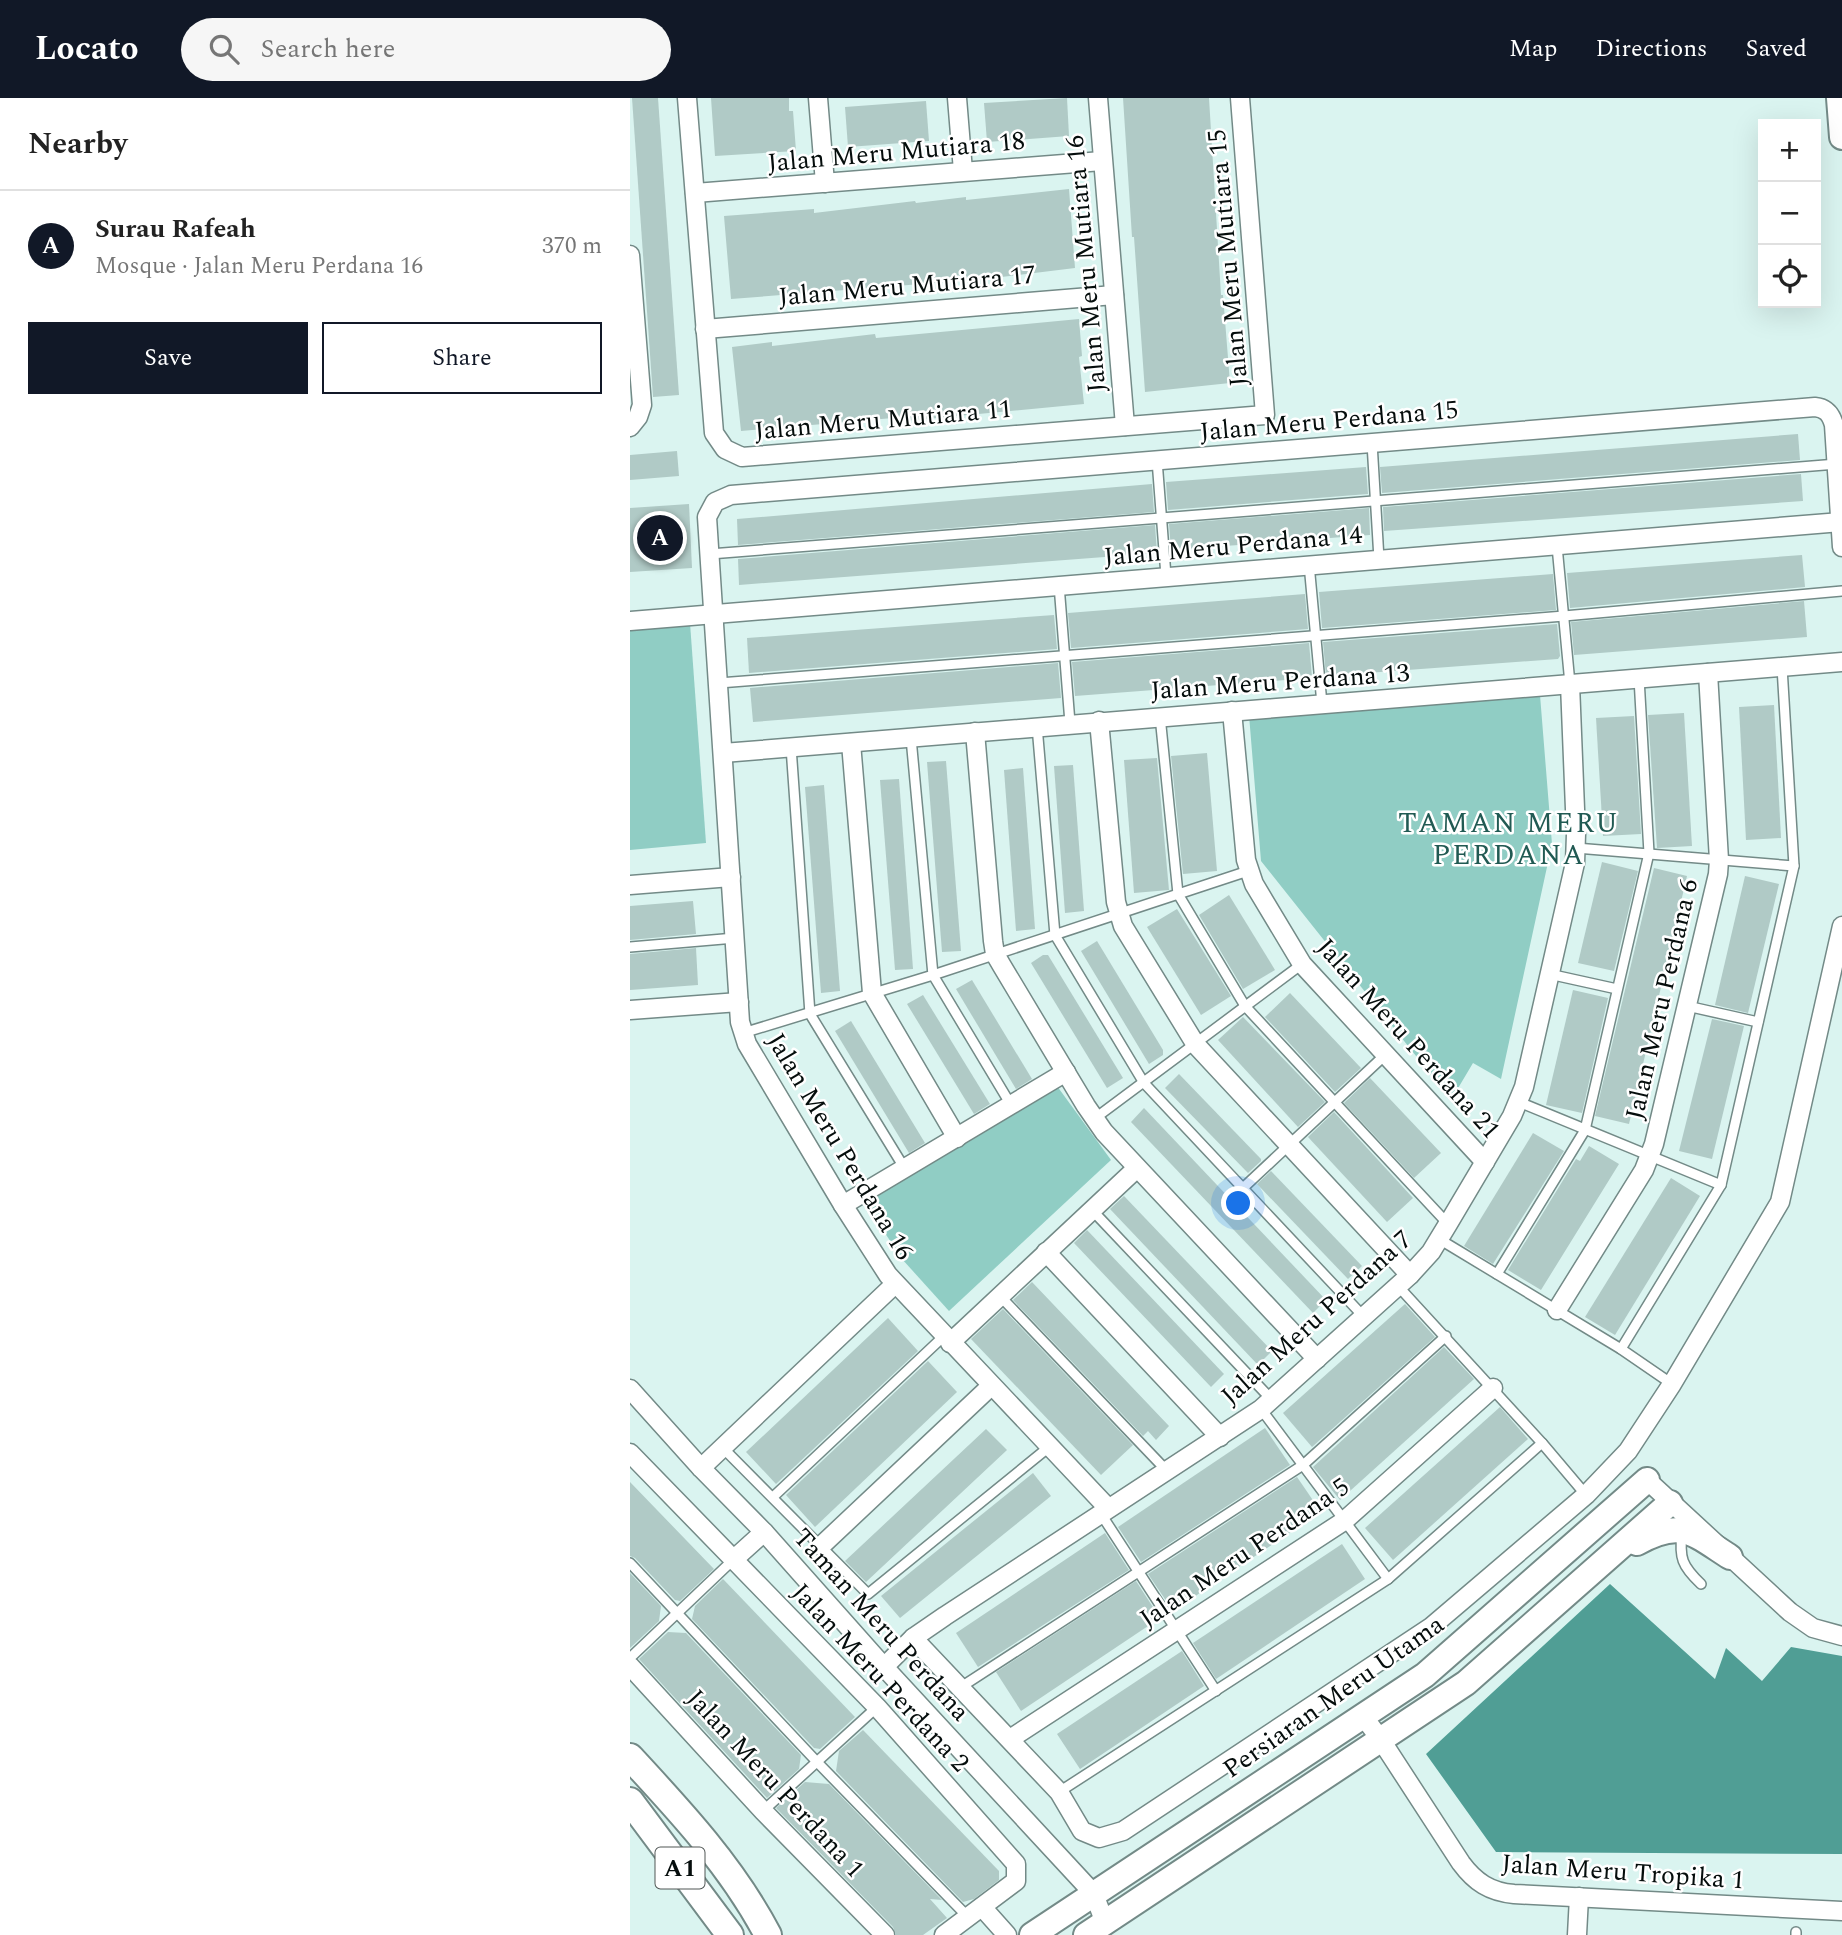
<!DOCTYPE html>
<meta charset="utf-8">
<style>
:root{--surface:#fff;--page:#f6f6f6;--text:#222;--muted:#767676;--line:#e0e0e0;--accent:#111827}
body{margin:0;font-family:Spectral,serif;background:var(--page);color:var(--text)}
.controls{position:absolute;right:21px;top:21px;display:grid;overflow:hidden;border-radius:0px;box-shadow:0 7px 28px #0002}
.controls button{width:63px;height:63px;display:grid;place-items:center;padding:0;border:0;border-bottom:2px solid var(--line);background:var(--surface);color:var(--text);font:35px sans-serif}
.you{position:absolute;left:609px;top:1106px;width:24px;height:24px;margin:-18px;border:5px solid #fff;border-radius:50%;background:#1a73e8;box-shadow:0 0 0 10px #1a73e833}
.badge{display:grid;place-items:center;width:46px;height:46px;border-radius:50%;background:var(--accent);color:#fff;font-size:23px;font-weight:700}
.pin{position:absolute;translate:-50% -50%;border:4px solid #fff;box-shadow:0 2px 7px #0006}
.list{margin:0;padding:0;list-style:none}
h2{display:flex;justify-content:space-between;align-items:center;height:91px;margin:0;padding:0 28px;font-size:30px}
h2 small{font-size:23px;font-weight:400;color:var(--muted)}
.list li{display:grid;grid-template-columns:46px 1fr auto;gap:21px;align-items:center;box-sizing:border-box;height:112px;padding:0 28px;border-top:2px solid var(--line)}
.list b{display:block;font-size:26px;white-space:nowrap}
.list p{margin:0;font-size:23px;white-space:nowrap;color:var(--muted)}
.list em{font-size:23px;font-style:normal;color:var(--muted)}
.actions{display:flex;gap:14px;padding:21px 28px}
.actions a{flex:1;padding:16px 0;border:2px solid var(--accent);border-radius:0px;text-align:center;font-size:24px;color:var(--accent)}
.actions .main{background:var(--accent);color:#fff}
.icon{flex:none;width:38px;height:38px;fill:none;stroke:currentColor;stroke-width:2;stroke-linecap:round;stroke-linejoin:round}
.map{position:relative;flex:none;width:1212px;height:1837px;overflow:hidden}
header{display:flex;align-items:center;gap:42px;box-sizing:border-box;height:98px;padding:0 35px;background:var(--accent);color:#fff}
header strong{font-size:33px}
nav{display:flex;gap:38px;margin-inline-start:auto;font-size:24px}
.search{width:490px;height:63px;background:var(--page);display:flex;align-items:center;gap:18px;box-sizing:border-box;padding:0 24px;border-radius:38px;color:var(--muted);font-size:26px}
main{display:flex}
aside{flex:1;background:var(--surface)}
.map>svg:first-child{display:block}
.green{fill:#90cdc4}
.water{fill:#509e95}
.building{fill:#b0cac6}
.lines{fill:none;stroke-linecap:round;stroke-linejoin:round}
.lane-casing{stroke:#738a87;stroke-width:12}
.street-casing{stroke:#738a87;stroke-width:21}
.secondary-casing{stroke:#738a87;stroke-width:28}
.primary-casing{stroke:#738a87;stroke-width:30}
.lane{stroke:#fff;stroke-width:9}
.street{stroke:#fff;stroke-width:18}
.secondary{stroke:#fff;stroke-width:24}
.primary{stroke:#fff;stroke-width:26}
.labels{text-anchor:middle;stroke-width:5;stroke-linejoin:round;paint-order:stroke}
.shield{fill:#fff;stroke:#505655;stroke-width:2}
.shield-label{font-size:24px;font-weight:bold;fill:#050d0c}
.street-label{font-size:26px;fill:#050d0c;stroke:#fff}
.neighbourhood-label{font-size:28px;letter-spacing:2px;fill:#215a53;stroke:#fff}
</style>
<header>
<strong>Locato</strong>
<div class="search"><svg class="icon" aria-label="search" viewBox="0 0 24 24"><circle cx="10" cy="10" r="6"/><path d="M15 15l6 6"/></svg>Search here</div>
<nav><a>Map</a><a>Directions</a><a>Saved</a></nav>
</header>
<main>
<aside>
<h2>Nearby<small></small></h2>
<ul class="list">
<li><span class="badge">A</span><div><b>Surau Rafeah</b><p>Mosque · Jalan Meru Perdana 16</p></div><em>370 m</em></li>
</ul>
<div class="actions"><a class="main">Save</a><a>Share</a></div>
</aside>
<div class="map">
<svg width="1212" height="1837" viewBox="0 0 1212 1837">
<rect width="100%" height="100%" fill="#daf4f0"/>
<g class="green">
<path d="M60 525 76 745 0 752V530Z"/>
<path d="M910 597 922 746 871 981 843 965 821 1002 631 763 619 617Z"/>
<path d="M427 988 481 1062 319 1213 272 1161 230 1097Z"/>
</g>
<path class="water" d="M980 1486 1085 1581 1096 1550 1132 1583 1161 1549 1212 1558V1756L866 1754 796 1656Z"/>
<g class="building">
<path d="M2 0H28L49 297 23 299Z"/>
<path d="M81 0H159V13H163L166 53 85 58Z"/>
<path d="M437 0 439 38 357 44 354 5Z"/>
<path d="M493 0H579L591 197H593L600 285 515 294 504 139H502Z"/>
<path d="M296 3 299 43 218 49 215 9Z"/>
<path d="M439 91 445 170 355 181 101 201 94 118 184 111V115L285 103 286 105 336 99V102Z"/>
<path d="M449 221 452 258 449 259 454 306 264 324 263 320 111 333 102 249 142 244V248L245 236 246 240Z"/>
<path d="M1168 336 1170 362 752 395 750 369Z"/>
<path d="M47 353 49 378 0 382V357Z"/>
<path d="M736 369 738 396 538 412 536 384Z"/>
<path d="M1171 376 1173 403 754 433 753 409Z"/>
<path d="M522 386 524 414 108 447 107 421Z"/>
<path d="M59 406 62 470 0 474V410Z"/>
<path d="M739 410 740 437 541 452 539 426Z"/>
<path d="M525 427 527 455 109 487 108 461Z"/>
<path d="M1172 457 1175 489 940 510 937 475Z"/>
<path d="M923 476 926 512 692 530 689 494Z"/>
<path d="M675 496 678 531 441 550 438 515Z"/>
<path d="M1174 503 1177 539 944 557 941 524Z"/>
<path d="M424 517 427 551 119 575 117 540Z"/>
<path d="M927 526 930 558 928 561 696 578 693 544Z"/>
<path d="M679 545 682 579 681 580 445 598 442 564Z"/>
<path d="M428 565 431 600 123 624 120 590Z"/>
<path d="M1144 607 1151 740 1116 742 1109 609Z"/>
<path d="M1054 615 1062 748 1027 750 1018 617Z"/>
<path d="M1004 618 1011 736 973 738 966 620Z"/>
<path d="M577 655 587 773 553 776 541 658Z"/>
<path d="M527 660 539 792 504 795 494 662Z"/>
<path d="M316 663 331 853 312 854 297 664Z"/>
<path d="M443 667 454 813 435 815 424 668Z"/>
<path d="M393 670 405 831 386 833 374 672Z"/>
<path d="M269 681 283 871 265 872 250 682Z"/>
<path d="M194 687 210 893 191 895 175 689Z"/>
<path d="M972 764 1008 773 984 873 948 865Z"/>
<path d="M1024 770 1057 778 999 1026 965 1018Z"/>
<path d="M1115 778 1149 786 1118 915 1085 907Z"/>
<path d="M599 797 645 872 613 891 569 817Z"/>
<path d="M63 803 66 836 0 842V808Z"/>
<path d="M547 811 601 898 571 917 517 829Z"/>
<path d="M467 843 533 952V957L519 966 451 853Z"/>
<path d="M66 850 68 887 0 892V856Z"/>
<path d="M413 857H418L493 980 477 990 401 865Z"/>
<path d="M342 882 402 981 386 991 326 891Z"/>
<path d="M943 892 978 900 952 1015 916 1007Z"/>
<path d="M660 895 731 970 705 994 635 919Z"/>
<path d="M293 897 360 1006 344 1016 277 906Z"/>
<path d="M613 919 695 1004 668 1029 588 942Z"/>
<path d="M1082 921 1114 928 1082 1061 1049 1053Z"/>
<path d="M221 923 295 1045 279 1055 205 933Z"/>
<path d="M549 976 631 1061V1063L618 1075 535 990Z"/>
<path d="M740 980 811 1055 784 1080 714 1005Z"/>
<path d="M514 1010 696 1202 683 1215 501 1024Z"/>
<path d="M704 1014 783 1100 757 1124 678 1039Z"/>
<path d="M903 1035 934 1053 863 1166 834 1148Z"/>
<path d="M959 1048 989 1066 911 1192 878 1172 946 1061 950 1063Z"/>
<path d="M641 1073 732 1168 718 1181 627 1086Z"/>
<path d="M1041 1080 1070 1098 985 1237 955 1219Z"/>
<path d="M494 1098 642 1253 628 1267 480 1111Z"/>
<path d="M457 1132 594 1276 581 1289 444 1145Z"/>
<path d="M402 1184 539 1328 526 1342 518 1333 513 1338 383 1202Z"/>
<path d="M775 1206 805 1239 682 1349 653 1315Z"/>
<path d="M373 1211 503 1347 471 1377 341 1241Z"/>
<path d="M258 1220 288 1253 146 1386 116 1354Z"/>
<path d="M814 1249 844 1281 710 1402 683 1369Z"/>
<path d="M298 1263 327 1294 185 1429 156 1397Z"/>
<path d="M870 1309 898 1341 763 1462 735 1430Z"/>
<path d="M635 1330 660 1367 511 1464 488 1429Z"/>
<path d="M356 1331 377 1352 236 1484 215 1463Z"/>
<path d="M403 1375 421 1398 270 1520 251 1498Z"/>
<path d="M667 1379 691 1414 543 1513 518 1476Z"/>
<path d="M0 1384 84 1471 50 1503 45 1502 5 1460 0 1458Z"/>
<path d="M475 1435 499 1472 348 1569 326 1535Z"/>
<path d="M712 1446 735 1481 586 1581 563 1545Z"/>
<path d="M0 1475 31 1508 29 1523 0 1550Z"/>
<path d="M93 1481 225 1619 190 1651 184 1650 62 1521 65 1508Z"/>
<path d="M506 1483 530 1520 391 1613 366 1574Z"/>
<path d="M38 1534 56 1535 171 1657 169 1671 137 1700 9 1561Z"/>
<path d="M552 1553 574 1588 450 1671 427 1636Z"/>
<path d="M233 1632 369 1773V1782L344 1801 333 1804 206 1673 209 1653Z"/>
<path d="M175 1684 199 1686 312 1802 300 1801 317 1820 293 1837H266L263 1829 146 1710Z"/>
</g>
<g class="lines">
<defs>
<g id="lane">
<path d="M742 345 749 461"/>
<path d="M527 362 536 478"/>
<path d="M927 448 940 586"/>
<path d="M80 456 1207 366"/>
<path d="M679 466 692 606"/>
<path d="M429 487 440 625"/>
<path d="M89 585 934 518 1212 493"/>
<path d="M530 618 548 796 615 908 818 1126"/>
<path d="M407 628 425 837 514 985 734 1219"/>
<path d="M281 640 303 877 381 1007"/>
<path d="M161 649 180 916 275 1071"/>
<path d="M946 750 1164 768"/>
<path d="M0 849 105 840"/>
<path d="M919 876 987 891"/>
<path d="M1057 908 1128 924"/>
<path d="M113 935 303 877 618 773"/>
<path d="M889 1004 1091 1087"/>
<path d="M464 1021 672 866"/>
<path d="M613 1090 755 957"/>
<path d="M462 1112 642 1302"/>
<path d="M809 1141 991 1251 1042 1286"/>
<path d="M867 1176 955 1032 1019 755 1009 580"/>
<path d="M768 1188 912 1345 956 1397"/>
<path d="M370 1198 537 1373"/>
<path d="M991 1251 1091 1087 1164 768 1152 569"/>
<path d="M631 1311 758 1481"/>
<path d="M93 1350 238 1496 419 1349"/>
<path d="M143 1399 314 1238"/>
<path d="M471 1416 586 1593"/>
<path d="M1052 1434C1049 1460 1052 1468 1071 1486"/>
<path d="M0 1465 188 1665 338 1819"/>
<path d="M0 1560 103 1462"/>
<path d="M331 1589 673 1367 816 1238"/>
<path d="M429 1694 758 1481 912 1345"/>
<path d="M133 1713 247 1609"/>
<path d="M1166 1837V1834"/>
</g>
<g id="street">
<path d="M57 0 84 335 95 351 112 359 635 317 610 0"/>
<path d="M188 0 195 85"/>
<path d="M327 0 333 73"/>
<path d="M468 0 495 328"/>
<path d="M65 95 472 63"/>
<path d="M0 157 12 307 8 319 0 329"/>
<path d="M75 231 484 197"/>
<path d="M0 523 1211 424"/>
<path d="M602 613 616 762 624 786 672 866 855 1064"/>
<path d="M469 623 486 804 493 828 566 947 780 1177"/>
<path d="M345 634 363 843 365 856 372 868 456 1008 474 1034 687 1261"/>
<path d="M221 645 242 895 327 1040"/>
<path d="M93 655 1212 564"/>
<path d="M0 787 101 779"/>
<path d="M0 912 109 904"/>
<path d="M213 1107 436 974"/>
<path d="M416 1154 590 1339"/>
<path d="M927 1212 1014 1072 1024 1046 1088 776 1089 762 1078 575"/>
<path d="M320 1245 507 1070"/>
<path d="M0 1291 71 1370 134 1434 254 1569 464 1796 475 1825"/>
<path d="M0 1355 247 1609 386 1766V1783L314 1837"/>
<path d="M71 1370 265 1186"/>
<path d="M1017 1382 1160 1514 1183 1530 1212 1538"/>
<path d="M478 1410 258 1177 213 1107 117 946 110 924 77 419 85 404 101 397 1185 309C1196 310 1201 316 1204 327L1212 449"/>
<path d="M191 1448 361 1288"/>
<path d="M103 1462 134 1434"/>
<path d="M283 1540 429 1694 452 1733 469 1740 493 1733 801 1529 956 1397 998 1353 1042 1286 1150 1104 1212 828"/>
<path d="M0 1568 133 1713 255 1837"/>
<path d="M254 1569 283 1540 315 1518 631 1311 780 1177 801 1154 818 1126 882 1018 894 989 945 765 946 736 940 586"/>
<path d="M733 1618 751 1642 831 1765C845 1784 860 1794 884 1796L1212 1813"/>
<path d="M380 1641 714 1423 863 1290"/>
<path d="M352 1809 377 1837"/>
<path d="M947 1837 949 1799"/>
</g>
<g id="secondary">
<path d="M1209 0 1212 39"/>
<path d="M1007 1445C1051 1421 1061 1434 1100 1459"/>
<path d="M402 1837 795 1577 1017 1382"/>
<path d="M456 1837 836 1585 1040 1405"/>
</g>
<g id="primary">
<path d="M0 1659C51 1714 103 1770 138 1837"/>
<path d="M0 1703 100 1837"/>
</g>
</defs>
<use href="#lane" class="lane-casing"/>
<use href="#street" class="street-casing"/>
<use href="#secondary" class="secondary-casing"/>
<use href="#primary" class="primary-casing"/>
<use href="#lane" class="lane"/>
<use href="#street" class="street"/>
<use href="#secondary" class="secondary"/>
<use href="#primary" class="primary"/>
</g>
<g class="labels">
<rect class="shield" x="25.5" y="1749.5" width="49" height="41" rx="5"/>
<g class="shield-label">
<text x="50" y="1778">A1</text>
</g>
<g class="street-label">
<text transform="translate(266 53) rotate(-5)" y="9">Jalan Meru Mutiara 18</text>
<text transform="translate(597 160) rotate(-95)" y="9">Jalan Meru Mutiara 15</text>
<text transform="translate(455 166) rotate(-95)" y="9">Jalan Meru Mutiara 16</text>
<text transform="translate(277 187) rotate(-5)" y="9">Jalan Meru Mutiara 17</text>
<text transform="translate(253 321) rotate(-5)" y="9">Jalan Meru Mutiara 11</text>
<text transform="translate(699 322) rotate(-5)" y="9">Jalan Meru Perdana 15</text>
<text transform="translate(603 447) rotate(-5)" y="9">Jalan Meru Perdana 14</text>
<text transform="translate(650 583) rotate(-4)" y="9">Jalan Meru Perdana 13</text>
<text transform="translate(1031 901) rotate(-77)" y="9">Jalan Meru Perdana 6</text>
<text transform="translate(779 940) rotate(48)" y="9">Jalan Meru Perdana 21</text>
<text transform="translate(211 1048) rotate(59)" y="9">Jalan Meru Perdana 16</text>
<text transform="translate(686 1219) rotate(-42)" y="9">Jalan Meru Perdana 7</text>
<text transform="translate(614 1454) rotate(-34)" y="9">Jalan Meru Perdana 5</text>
<text transform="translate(252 1526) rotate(48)" y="9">Taman Meru Perdana</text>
<text transform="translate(251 1579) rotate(47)" y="9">Jalan Meru Perdana 2</text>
<text transform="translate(703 1598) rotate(-35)" y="9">Persiaran Meru Utama</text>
<text transform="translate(146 1685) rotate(47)" y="9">Jalan Meru Perdana 1</text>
<text transform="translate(993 1773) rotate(4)" y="9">Jalan Meru Tropika 1</text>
</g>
<g class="neighbourhood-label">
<text x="879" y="734">TAMAN MERU<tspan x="879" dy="32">PERDANA</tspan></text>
</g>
</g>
</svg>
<div class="controls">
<button>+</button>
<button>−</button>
<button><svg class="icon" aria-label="locate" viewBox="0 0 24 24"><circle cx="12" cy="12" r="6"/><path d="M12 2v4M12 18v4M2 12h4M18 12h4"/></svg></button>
</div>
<div class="you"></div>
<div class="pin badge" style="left:30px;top:440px">A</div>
</div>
</main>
